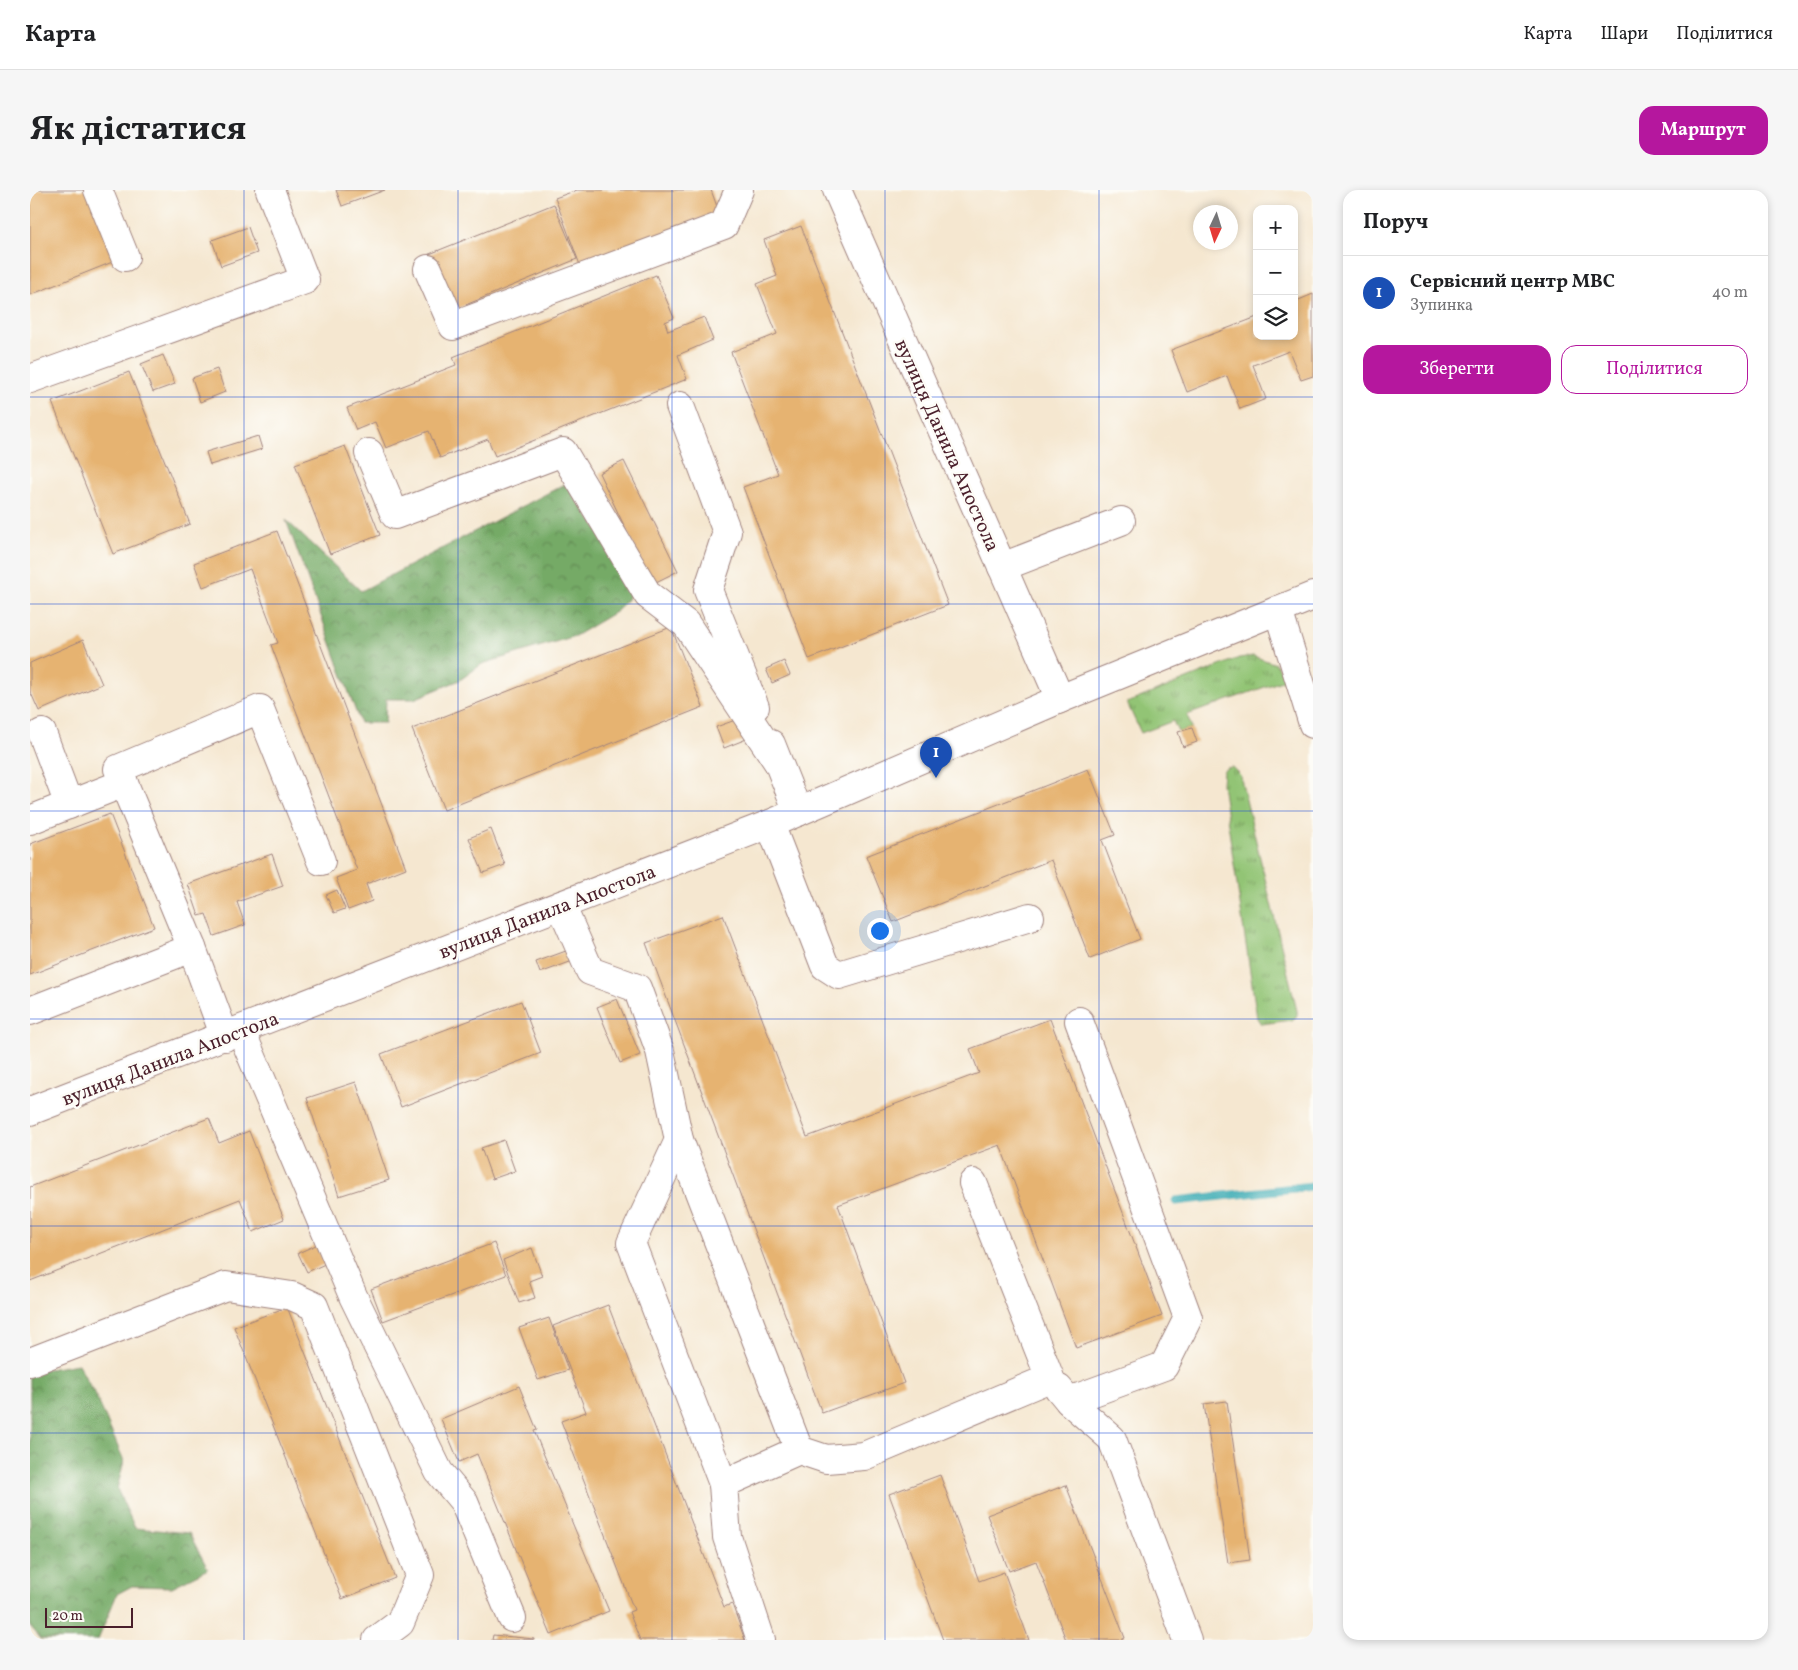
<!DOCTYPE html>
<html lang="uk">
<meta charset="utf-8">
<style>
:root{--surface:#fff;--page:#f6f6f6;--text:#202124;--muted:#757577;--line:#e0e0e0;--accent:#b5179e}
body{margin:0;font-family:Vollkorn,serif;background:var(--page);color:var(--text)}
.controls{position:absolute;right:15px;top:15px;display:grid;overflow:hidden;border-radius:10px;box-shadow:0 2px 8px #0003}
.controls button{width:45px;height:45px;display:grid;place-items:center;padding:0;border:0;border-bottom:1px solid var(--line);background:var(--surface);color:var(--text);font:25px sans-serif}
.compass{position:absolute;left:1163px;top:15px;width:45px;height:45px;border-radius:50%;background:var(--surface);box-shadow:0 2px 8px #0003;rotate:184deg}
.scale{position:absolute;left:15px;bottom:12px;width:88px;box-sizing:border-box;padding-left:5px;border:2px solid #4a1f2b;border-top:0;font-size:14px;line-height:18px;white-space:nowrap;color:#4a1f2b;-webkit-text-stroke:4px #fdfcf7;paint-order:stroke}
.you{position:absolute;left:849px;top:740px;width:18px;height:18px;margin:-12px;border:4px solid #fff;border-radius:50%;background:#1a73e8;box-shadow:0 0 0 8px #1a73e833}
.badge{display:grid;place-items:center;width:32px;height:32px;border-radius:50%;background:var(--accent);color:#fff;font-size:16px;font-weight:700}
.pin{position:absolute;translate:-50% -41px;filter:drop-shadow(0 1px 2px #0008)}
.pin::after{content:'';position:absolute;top:26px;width:18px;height:15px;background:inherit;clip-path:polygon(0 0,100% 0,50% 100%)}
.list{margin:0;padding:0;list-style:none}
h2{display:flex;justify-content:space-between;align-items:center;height:65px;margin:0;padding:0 20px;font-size:21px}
h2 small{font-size:16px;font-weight:400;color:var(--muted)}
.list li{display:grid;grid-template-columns:32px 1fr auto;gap:15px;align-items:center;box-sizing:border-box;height:75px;padding:0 20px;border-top:1px solid var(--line)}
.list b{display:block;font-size:19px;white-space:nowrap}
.list p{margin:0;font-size:16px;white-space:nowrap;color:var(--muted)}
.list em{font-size:16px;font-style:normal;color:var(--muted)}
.actions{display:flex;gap:10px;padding:15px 20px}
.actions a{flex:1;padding:11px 0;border:1px solid var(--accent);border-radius:15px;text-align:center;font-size:18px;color:var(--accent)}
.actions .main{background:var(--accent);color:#fff}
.icon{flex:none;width:28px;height:28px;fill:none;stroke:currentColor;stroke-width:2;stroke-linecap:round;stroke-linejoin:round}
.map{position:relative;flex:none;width:1283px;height:1450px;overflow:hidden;border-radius:15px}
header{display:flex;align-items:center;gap:30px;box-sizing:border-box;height:70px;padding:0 25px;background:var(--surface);border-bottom:1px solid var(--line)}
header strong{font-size:24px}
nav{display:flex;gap:28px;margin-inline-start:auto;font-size:18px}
.intro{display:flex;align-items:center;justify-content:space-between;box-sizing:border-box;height:120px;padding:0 30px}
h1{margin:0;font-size:35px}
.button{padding:12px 22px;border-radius:15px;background:var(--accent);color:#fff;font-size:18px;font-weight:700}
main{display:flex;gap:30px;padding:0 30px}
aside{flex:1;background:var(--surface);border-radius:15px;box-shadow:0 2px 8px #0003}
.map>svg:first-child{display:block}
.grass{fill:url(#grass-tufts);stroke:#6e7250}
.forest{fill:url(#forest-crowns);stroke:#606448}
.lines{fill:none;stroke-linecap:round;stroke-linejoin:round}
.stream{stroke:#3aabb4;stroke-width:9}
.building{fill:#e6b371}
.minor-casing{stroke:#a0837e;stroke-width:30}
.minor{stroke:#fff;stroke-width:28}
.grid{fill:none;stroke:#1d4ed8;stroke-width:1;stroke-opacity:0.55}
.labels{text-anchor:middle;stroke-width:5;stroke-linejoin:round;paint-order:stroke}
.street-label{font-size:20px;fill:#4a1f2b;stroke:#fdfcf7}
</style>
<header>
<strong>Карта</strong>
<nav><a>Карта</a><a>Шари</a><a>Поділитися</a></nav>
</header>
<div class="intro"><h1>Як дістатися</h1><a class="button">Маршрут</a></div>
<main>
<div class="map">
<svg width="1283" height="1450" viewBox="0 0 1283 1450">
<defs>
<pattern id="grass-tufts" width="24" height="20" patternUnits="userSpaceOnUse" patternTransform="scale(1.25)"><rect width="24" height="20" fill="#92c474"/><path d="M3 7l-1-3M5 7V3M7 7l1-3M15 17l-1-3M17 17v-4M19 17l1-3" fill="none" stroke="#799f5f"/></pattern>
<pattern id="forest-crowns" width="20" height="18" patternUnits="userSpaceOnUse" patternTransform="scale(1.25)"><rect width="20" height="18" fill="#75aa66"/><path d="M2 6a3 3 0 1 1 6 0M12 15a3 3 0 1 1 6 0" fill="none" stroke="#628a54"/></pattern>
</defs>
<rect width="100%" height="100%" fill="#fdfcf7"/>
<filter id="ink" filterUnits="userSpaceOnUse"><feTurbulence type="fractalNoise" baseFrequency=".02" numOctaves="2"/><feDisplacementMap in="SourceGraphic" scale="10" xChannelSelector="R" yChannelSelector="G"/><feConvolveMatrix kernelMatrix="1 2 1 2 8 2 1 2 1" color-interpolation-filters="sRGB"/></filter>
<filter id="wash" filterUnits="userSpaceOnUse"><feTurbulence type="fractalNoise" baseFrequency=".0096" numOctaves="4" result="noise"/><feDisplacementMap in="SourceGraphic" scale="20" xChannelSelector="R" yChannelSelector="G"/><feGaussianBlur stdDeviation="1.12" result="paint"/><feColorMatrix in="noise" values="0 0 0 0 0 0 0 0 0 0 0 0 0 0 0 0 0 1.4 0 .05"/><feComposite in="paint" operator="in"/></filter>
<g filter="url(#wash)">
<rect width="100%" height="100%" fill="#f5e7d0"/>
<g class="grass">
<path d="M1223 466 1246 474 1257 489 1157 525 1162 538 1148 542 1143 531 1111 543 1097 513 1209 468Z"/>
<path d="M1202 577 1210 585 1267 821V826L1262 830 1231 834 1227 828 1192 594 1193 581 1197 578Z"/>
</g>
<g class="forest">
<path d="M535 294 597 379 603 402 587 421 545 446 452 474 430 490 384 509H356L355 533H330L256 330 331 401Z"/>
<path d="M48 1174 67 1208 94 1271 87 1299 105 1338 159 1343 178 1379 142 1397 102 1396 87 1404 68 1450 11 1449 0 1436V1182Z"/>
</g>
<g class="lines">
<path class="stream" d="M1146 1011 1283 996"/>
</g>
<g id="blocks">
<g class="building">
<path d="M0 0H68L95 67 0 105Z"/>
<path d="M306 0H355L312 16Z"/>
<path d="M547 0H681L689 22 550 75 525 8Z"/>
<path d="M524 14 547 69 421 121 397 65Z"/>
<path d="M771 36 918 415 779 469 713 297 748 284 701 162 747 144 727 94 747 86 734 50Z"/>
<path d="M218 37 227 63 191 76 182 50Z"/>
<path d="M626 85 644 128 635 132 638 141 674 127 683 150 648 165 657 189 465 266 458 249 410 268 399 241 356 258 345 232 326 240 317 218 426 175 423 167Z"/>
<path d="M1283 104V186L1271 190 1259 161 1223 175 1236 209 1210 219 1197 186 1157 202 1141 160 1227 127V146H1264V112Z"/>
<path d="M133 165 145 194 123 202 111 174Z"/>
<path d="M187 179 195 202 170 212 162 188Z"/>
<path d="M99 182 160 334 83 364 22 212Z"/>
<path d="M228 246 232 259 180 275 176 262Z"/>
<path d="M315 256 350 345 300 364 265 274Z"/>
<path d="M594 271 648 381 622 394 569 283Z"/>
<path d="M247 341 376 678 336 694 342 711 318 720 306 688 327 680 241 455 248 453 220 379 173 397 164 373Z"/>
<path d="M641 437 673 517 414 620 382 539Z"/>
<path d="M53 450 72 494 9 521 0 501V473Z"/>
<path d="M754 471 760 485 742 493 736 479Z"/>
<path d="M711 528 719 548 694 558 686 537Z"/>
<path d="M1162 538 1167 552 1153 557 1148 542Z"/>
<path d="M1058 579 1085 645 1072 650 1110 749 1060 769 1021 670 863 732 836 666Z"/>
<path d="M80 624 124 737 0 785V654Z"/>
<path d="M461 639 475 675 453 683 439 648Z"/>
<path d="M242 664 253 696 207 712 215 735 184 746 176 724 169 726 158 694Z"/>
<path d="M307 700 315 719 304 723 296 705Z"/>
<path d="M693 725 777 947 949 883 940 859 1020 829 1132 1126 1046 1158 970 955 808 1015 874 1193 792 1223 616 753Z"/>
<path d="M544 758 548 769 510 783 506 772Z"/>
<path d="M587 809 610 865 590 873 567 817Z"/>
<path d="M491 811 511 863 371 917 351 864Z"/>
<path d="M326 892 359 990 309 1006 277 908Z"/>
<path d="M179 928 189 953 219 941 254 1029 223 1042 210 1009 0 1091V997Z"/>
<path d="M474 950 485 981 462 989 451 958Z"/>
<path d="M464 1053 476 1085 353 1131 341 1099Z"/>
<path d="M286 1055 295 1074 277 1082 268 1063Z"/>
<path d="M502 1058 512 1086 499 1091 505 1108 489 1113 473 1070Z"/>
<path d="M578 1115 694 1417 702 1414 715 1450H610L599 1422 604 1420 531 1231 556 1222 523 1136Z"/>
<path d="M257 1117 365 1388 312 1409 204 1137Z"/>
<path d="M519 1128 538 1180 508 1190 489 1138Z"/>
<path d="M489 1196 507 1240 504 1241 579 1421 521 1445 447 1264 429 1272 411 1229Z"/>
<path d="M1197 1211 1220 1370 1198 1373 1174 1214Z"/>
<path d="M910 1285 949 1391 974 1382 999 1450H913L859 1304Z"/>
<path d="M1036 1295 1095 1448 1091 1450H1036L1006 1371 979 1381 957 1325Z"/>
<path d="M463 1445 504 1449V1450H462Z"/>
</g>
</g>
</g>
<g filter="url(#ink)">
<use href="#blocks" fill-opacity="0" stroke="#a0837e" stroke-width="1"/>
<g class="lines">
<defs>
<g id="minor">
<path d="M68 0 95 67"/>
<path d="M807 0 1030 509"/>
<path d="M398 79 423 136 694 35 709 0"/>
<path d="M0 189 275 90 240 0"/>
<path d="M650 216 697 342 678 400 725 517"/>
<path d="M339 263 365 325 533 262 618 405 656 434 747 571"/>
<path d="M972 377 1091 331"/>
<path d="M1248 420 1283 534"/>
<path d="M12 543 39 615"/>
<path d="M741 554 768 622"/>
<path d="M0 630 94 593"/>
<path d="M740 634 795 776 809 785 1000 727"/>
<path d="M531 715 560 781 607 798 630 861 649 950 769 1260 796 1269 834 1266 1020 1188 943 993"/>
<path d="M162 758 195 847"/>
<path d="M0 821 162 758 88 579 230 519 291 671"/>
<path d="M211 841 323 1106 409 1282 434 1312 482 1428"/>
<path d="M0 921 740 634 1030 509 1283 406"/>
<path d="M649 950 601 1053 693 1294"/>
<path d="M0 1172 196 1096 262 1106 284 1116 390 1385 370 1433 347 1450"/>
<path d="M1029 1199 1039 1211 1082 1249 1157 1450"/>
<path d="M1039 1211 1134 1176 1158 1128 1049 831"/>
<path d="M731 1450 697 1347 693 1294 769 1260"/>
</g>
</defs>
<use href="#minor" class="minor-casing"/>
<use href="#minor" class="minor"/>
</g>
</g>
<path class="grid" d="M214 0V1450M428 0V1450M642 0V1450M855 0V1450M1069 0V1450M0 207H1283M0 414H1283M0 621H1283M0 829H1283M0 1036H1283M0 1243H1283"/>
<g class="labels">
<g class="street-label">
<text transform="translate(918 255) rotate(66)" y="7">вулиця Данила Апостола</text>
<text transform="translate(517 721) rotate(-21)" y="7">вулиця Данила Апостола</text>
<text transform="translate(140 868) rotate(-21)" y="7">вулиця Данила Апостола</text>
</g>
</g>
</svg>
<div class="controls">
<button>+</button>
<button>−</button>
<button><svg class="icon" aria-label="layers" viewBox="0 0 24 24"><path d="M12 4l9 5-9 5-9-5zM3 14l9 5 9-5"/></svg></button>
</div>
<svg class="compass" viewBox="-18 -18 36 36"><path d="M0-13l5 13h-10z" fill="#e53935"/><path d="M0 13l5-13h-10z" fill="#757577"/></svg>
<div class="scale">20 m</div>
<div class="you"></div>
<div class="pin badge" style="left:906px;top:588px;background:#1a4fb4">1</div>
</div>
<aside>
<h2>Поруч<small></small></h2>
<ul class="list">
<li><span class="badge" style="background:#1a4fb4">1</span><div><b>Сервісний центр МВС</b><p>Зупинка</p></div><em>40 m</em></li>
</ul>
<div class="actions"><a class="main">Зберегти</a><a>Поділитися</a></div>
</aside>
</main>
